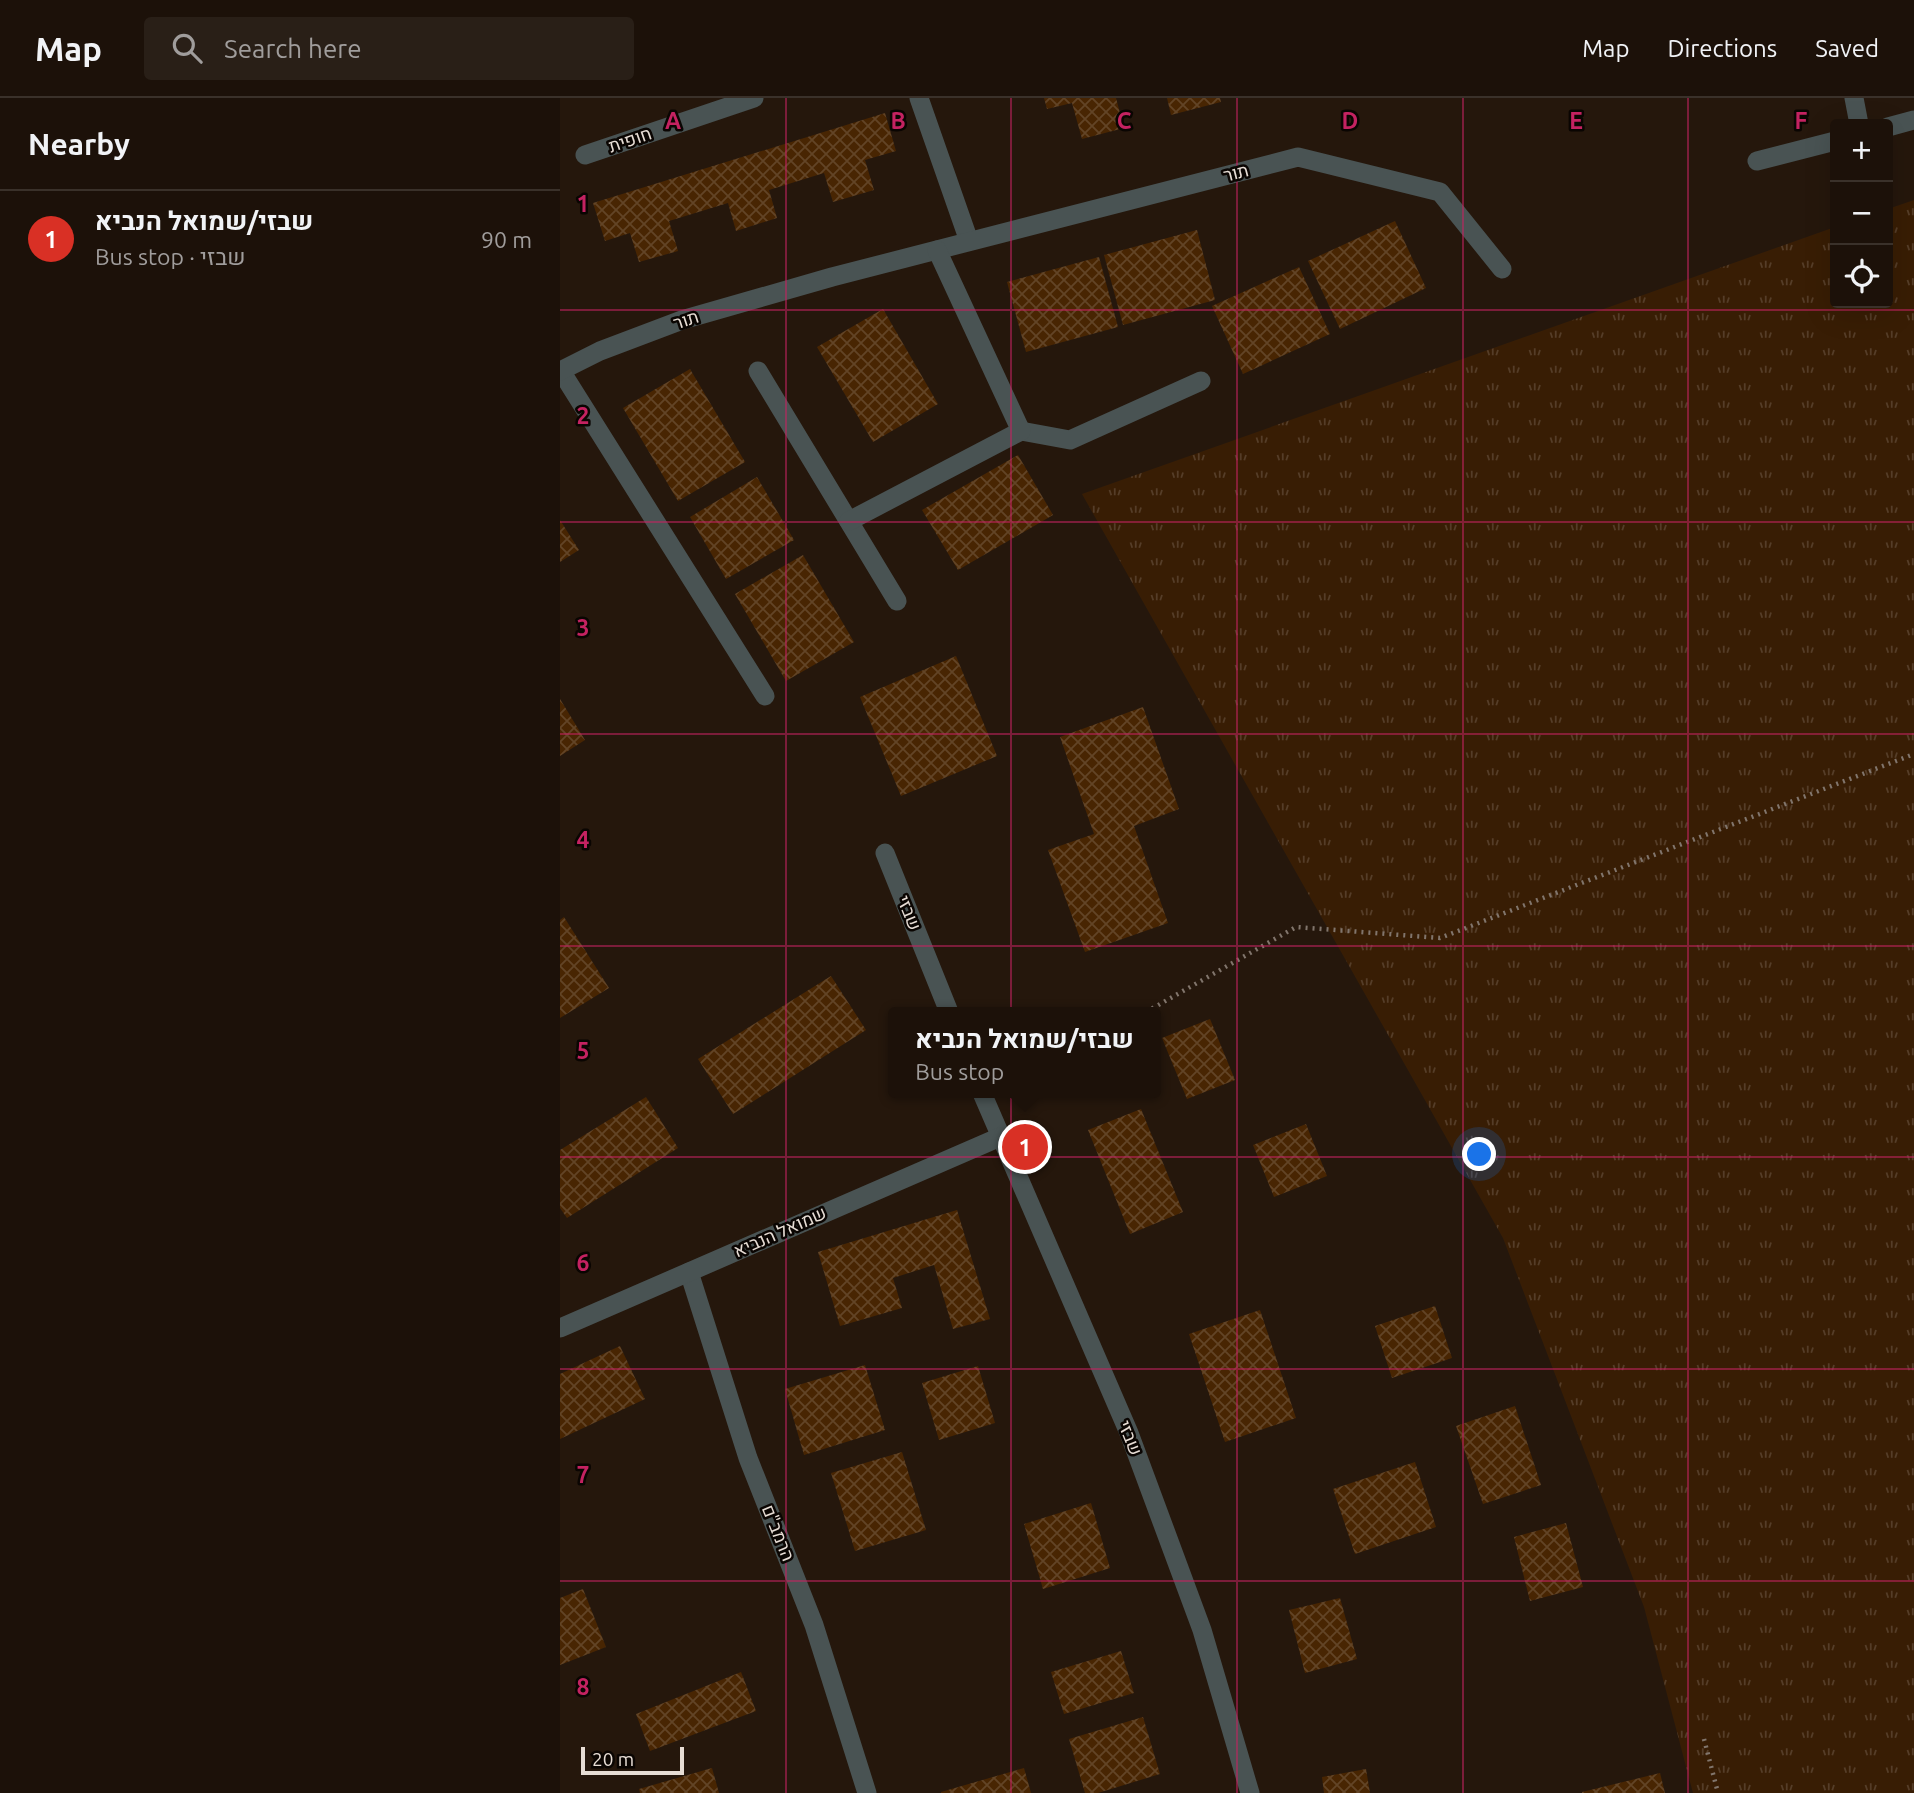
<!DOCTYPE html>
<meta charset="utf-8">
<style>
:root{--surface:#1c1109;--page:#291f17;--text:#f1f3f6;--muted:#a09d9c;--line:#3a312a;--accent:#d93025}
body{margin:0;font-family:Ubuntu,Heebo,sans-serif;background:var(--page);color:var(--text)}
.controls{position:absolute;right:21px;top:21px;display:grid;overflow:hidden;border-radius:7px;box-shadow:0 7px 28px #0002}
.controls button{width:63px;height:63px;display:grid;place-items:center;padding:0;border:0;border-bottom:2px solid var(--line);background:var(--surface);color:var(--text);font:35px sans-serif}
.scale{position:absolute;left:21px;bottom:18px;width:103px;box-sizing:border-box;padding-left:7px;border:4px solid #e7ddd5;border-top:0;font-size:19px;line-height:24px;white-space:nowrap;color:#e7ddd5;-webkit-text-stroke:5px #0a0502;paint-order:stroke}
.you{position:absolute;left:920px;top:1057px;width:24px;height:24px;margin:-18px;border:5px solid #fff;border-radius:50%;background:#1a73e8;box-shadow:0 0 0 10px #1a73e833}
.badge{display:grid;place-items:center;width:46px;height:46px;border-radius:50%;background:var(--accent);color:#fff;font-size:23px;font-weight:700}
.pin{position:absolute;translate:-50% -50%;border:4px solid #fff;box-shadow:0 2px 7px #0006}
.popup{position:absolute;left:328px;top:909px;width:273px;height:91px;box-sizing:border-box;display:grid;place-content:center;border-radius:7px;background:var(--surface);filter:drop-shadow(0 2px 5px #0005);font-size:23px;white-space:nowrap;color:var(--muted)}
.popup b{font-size:26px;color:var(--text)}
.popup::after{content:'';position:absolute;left:50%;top:100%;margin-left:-14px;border:14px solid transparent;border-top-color:var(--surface)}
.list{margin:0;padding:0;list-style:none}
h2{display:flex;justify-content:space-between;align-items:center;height:91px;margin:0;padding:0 28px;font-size:30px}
h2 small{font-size:23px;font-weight:400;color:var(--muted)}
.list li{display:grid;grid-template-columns:46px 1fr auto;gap:21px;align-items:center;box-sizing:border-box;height:98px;padding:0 28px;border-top:2px solid var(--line)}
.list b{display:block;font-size:26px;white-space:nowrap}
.list p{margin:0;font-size:23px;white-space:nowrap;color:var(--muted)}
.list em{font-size:23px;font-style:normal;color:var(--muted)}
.icon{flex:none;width:38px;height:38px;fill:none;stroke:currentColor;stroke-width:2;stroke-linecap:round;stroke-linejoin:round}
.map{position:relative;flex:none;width:1354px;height:1695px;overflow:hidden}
header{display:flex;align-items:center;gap:42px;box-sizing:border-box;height:98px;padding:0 35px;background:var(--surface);border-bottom:2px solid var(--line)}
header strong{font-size:33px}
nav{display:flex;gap:38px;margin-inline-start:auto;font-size:24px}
.search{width:490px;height:63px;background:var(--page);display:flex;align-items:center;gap:18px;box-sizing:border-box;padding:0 24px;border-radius:7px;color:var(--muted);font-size:26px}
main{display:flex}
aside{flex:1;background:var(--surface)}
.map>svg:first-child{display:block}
.grass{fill:url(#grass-tufts)}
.building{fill:url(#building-cross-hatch)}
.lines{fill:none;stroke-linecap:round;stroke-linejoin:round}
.path{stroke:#81756c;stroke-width:4.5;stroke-dasharray:2 5;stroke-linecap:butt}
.service{stroke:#495353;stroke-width:19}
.minor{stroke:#495353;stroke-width:19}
.grid{fill:none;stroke:#c42261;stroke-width:2;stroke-opacity:0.55}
.labels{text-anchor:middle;stroke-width:5;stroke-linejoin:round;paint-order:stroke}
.street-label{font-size:18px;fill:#e7ddd5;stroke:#0a0502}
.grid-label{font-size:23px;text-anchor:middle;font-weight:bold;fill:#c42261;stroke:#0a0502;stroke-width:5;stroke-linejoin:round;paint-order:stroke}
</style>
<header>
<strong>Map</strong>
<div class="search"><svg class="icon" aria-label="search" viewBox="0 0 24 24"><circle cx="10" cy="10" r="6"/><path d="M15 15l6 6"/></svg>Search here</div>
<nav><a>Map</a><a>Directions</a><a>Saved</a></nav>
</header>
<main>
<aside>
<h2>Nearby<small></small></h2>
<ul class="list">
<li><span class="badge">1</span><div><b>שבזי/שמואל הנביא</b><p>Bus stop · שבזי</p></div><em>90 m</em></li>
</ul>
</aside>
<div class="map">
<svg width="1354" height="1695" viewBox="0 0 1354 1695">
<defs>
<pattern id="grass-tufts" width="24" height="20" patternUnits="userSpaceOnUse" patternTransform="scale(1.75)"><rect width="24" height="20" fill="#381d04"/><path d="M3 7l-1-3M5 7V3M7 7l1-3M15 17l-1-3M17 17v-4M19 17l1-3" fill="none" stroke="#553d28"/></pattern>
<pattern id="building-cross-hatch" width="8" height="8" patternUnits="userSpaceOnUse" patternTransform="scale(1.75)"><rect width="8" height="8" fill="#482502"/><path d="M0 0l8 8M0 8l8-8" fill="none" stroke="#624426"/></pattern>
</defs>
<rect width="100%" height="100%" fill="#25170c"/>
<path class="grass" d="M1354 102V1695H1133L1084 1509 943 1140 522 396 1275 129V205H1328V111Z"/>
<g class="building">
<path d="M484 0H556L564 30 522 41 512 5 487 11Z"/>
<path d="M607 0H660L661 4 611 17Z"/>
<path d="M325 15 336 53 305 62 314 92 273 104 264 75 209 92 217 120 176 133 168 105 109 123 118 153 79 164 70 135 45 143 33 105Z"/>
<path d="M835 123 866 190 780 231 748 163Z"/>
<path d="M637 132 655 202 563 227 544 157Z"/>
<path d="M539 159 558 229 466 254 447 184Z"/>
<path d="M739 169 770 236 683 276 652 208Z"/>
<path d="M323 211 378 306 313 344 257 249Z"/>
<path d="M130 271 185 364 118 403 63 310Z"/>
<path d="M458 357 493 417 398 472 362 412Z"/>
<path d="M197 379 234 442 166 481 130 419Z"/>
<path d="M0 422 19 452 0 464Z"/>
<path d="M243 457 294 544 226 583 175 496Z"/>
<path d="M396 558 437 658 341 698 300 599Z"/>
<path d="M0 601 25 642 0 658Z"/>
<path d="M583 609 619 711 574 728 608 825 525 854 488 752 534 736 500 639Z"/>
<path d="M4 819 49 890 0 920V822Z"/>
<path d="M271 878 306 932 173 1016 138 961Z"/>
<path d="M650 921 675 982 627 1001 602 940Z"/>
<path d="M86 999 118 1050 7 1120 0 1110V1052Z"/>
<path d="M581 1011 623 1114 570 1136 528 1032Z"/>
<path d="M746 1026 767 1078 714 1099 693 1047Z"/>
<path d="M397 1112 430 1221 393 1231 374 1167 333 1180 342 1210 280 1228 258 1154Z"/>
<path d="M875 1208 892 1260 832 1280 815 1228Z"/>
<path d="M700 1212 736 1320 665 1344 629 1236Z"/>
<path d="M60 1248 85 1301 0 1341V1276Z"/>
<path d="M305 1267 325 1332 244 1357 225 1291Z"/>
<path d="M418 1268 435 1325 379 1342 362 1285Z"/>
<path d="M955 1308 981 1387 923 1406 896 1328Z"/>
<path d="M342 1354 366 1432 295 1453 271 1375Z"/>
<path d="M855 1364 876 1429 795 1456 773 1391Z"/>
<path d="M531 1405 550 1470 483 1491 464 1426Z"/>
<path d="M1006 1425 1023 1489 970 1503 954 1439Z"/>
<path d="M23 1491 46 1549 0 1567V1500Z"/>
<path d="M780 1500 797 1561 745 1575 729 1512Z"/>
<path d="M561 1553 574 1595 504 1616 491 1574Z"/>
<path d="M181 1574 196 1613 90 1653 76 1616Z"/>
<path d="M583 1619 600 1676 538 1695H525L509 1641Z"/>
<path d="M152 1670 159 1695H80L79 1691Z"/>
<path d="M464 1670 471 1695H381V1694Z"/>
<path d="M806 1671 810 1695H764L762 1679Z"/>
<path d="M1100 1675 1105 1695H1022V1694Z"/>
</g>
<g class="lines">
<g class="path">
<path d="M586 914 736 829 880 840 1354 656"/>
<path d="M1144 1641 1158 1695"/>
</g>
<path class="service" d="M1 273 205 598"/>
<g class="minor">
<path d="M359 0 409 143"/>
<path d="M1294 0 1299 26"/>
<path d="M1328 29 1354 22"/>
<path d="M25 57 194 0"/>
<path d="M1197 63 1275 43"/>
<path d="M0 273 40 253 122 222 272 179 738 59 880 94 942 171"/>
<path d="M198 273 337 503"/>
<path d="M461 333 510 342 641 283"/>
<path d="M289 423 461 333 377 152"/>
<path d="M325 755 389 914"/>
<path d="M422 995 569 1335 642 1532 690 1695"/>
<path d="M129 1174 188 1360 254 1527 307 1695"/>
<path d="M0 1230 440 1039"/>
</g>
</g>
<path class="grid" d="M226 0V1695M451 0V1695M677 0V1695M903 0V1695M1128 0V1695M0 212H1354M0 424H1354M0 636H1354M0 848H1354M0 1059H1354M0 1271H1354M0 1483H1354"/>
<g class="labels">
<g class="street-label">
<text transform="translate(70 42) rotate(-19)" y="6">חופית</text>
<text transform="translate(676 75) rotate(-14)" y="6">תור</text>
<text transform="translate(126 222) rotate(-18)" y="6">תור</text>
<text transform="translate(349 815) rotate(68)" y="6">שבזי</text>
<text transform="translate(220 1134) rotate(-24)" y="6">שמואל הנביא</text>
<text transform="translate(570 1340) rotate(68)" y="6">שבזי</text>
<text transform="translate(218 1435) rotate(68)" y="6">הרמב"ם</text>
</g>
</g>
<g class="grid-label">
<text x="113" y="31">A</text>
<text x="338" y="31">B</text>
<text x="564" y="31">C</text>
<text x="790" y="31">D</text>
<text x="1016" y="31">E</text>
<text x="1241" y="31">F</text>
<text x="23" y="114">1</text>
<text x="23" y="326">2</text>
<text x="23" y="538">3</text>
<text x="23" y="750">4</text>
<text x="23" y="961">5</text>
<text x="23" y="1173">6</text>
<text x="23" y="1385">7</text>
<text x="23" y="1597">8</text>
</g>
</svg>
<div class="controls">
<button>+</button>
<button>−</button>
<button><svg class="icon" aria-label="locate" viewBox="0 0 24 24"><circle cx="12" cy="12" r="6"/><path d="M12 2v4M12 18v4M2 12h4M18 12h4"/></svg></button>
</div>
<div class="scale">20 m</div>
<div class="you"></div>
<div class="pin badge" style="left:465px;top:1049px">1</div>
<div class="popup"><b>שבזי/שמואל הנביא</b>Bus stop</div>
</div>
</main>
